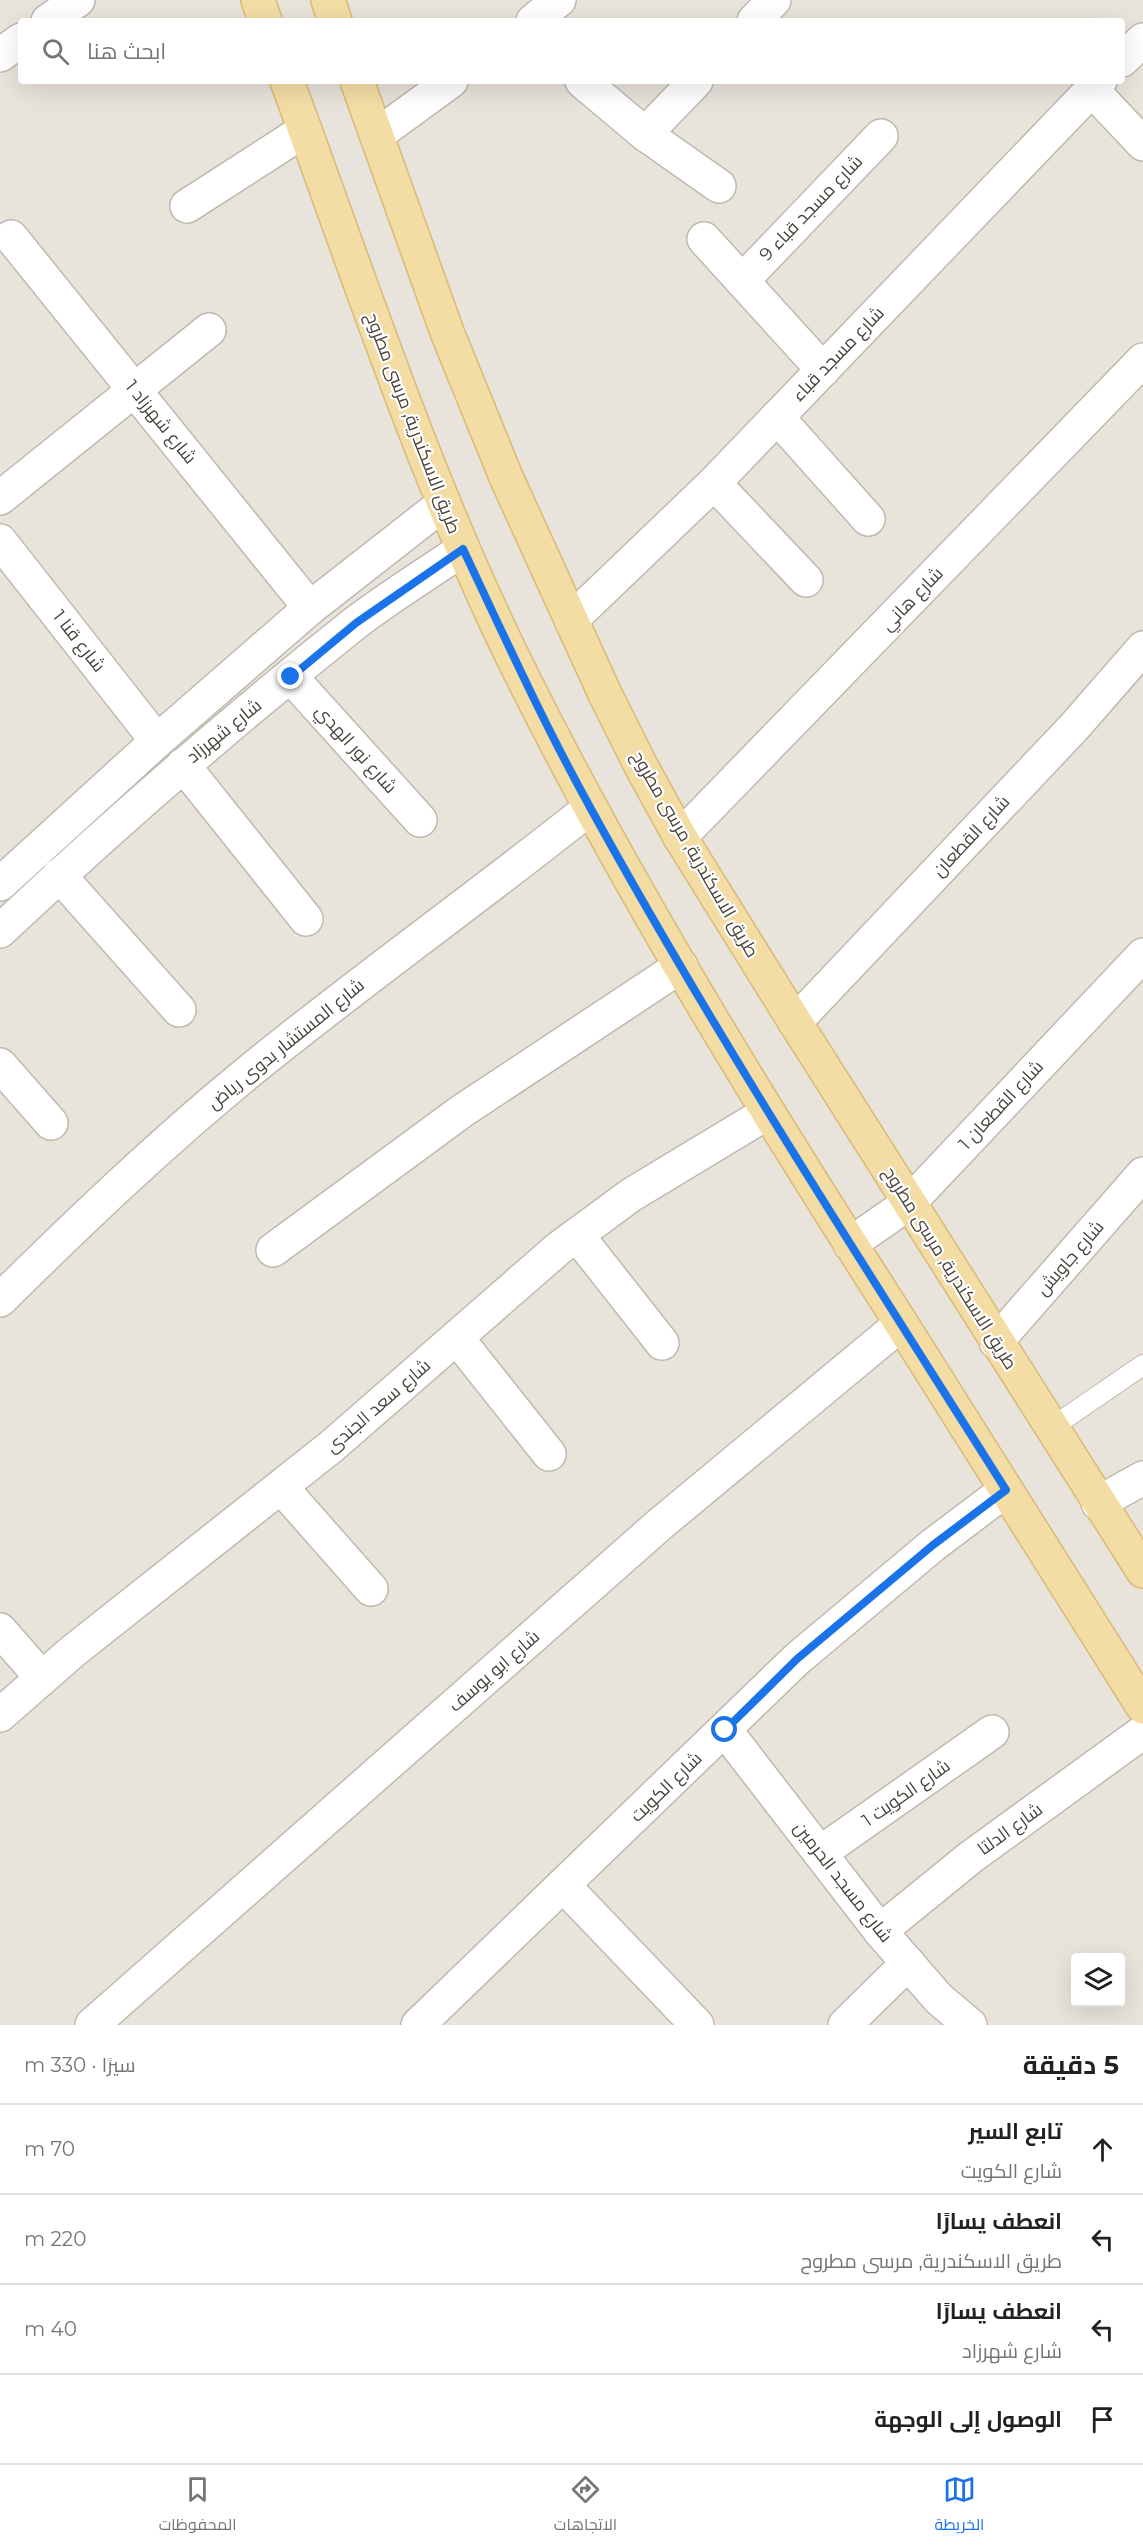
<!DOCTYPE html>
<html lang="ar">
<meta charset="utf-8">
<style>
:root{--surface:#fff;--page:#f6f6f6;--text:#202124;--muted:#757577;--line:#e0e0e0;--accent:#1a73e8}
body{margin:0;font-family:Montserrat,Cairo,sans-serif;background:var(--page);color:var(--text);direction:rtl}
.controls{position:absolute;right:18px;bottom:18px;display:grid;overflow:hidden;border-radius:6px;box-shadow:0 6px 24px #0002}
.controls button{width:54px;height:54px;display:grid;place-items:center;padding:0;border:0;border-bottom:2px solid var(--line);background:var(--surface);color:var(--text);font:30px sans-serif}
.stop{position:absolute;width:18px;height:18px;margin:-14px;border:4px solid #1a73e8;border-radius:50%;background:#fff}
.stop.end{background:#1a73e8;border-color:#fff;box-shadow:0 2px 6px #0008}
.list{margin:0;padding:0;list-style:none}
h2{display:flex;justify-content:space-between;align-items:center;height:78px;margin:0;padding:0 24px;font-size:26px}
h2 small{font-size:20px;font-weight:400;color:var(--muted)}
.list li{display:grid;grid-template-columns:39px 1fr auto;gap:18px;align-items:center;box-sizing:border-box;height:90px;padding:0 24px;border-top:2px solid var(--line)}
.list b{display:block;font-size:22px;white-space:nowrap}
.list p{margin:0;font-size:20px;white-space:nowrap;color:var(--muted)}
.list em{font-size:20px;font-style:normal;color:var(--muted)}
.icon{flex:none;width:33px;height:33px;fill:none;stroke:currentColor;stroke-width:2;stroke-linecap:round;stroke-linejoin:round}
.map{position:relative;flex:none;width:1143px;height:2025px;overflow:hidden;direction:ltr}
.search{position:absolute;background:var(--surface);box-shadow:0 6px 24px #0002;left:18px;right:18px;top:18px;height:66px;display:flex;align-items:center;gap:15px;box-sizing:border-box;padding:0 21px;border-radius:6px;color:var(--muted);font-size:22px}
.sheet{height:438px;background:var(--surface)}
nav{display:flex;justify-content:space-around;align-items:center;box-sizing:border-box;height:84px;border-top:2px solid var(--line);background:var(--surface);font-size:16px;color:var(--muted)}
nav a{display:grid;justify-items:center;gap:3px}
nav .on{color:var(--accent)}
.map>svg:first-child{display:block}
.residential{fill:#e8e3db;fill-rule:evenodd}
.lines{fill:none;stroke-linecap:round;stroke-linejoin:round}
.service-casing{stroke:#bfb9af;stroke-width:22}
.minor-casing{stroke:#bfb9af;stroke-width:36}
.primary-casing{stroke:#d8ba76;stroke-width:36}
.service{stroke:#fff;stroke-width:20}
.minor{stroke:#fff;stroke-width:33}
.primary{stroke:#f4dda5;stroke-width:33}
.route{stroke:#1a73e8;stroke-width:8}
.labels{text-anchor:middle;stroke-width:4.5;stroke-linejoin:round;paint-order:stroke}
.street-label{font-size:18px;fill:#48423a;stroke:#fff}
</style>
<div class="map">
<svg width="1143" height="2025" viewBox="0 0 1143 2025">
<rect width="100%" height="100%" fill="#f4f2ec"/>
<path class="residential" d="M0 0H1143V2025H0ZM21 21H1122V81H21ZM1076 1958H1120V2002H1076Z"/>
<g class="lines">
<defs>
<path id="service" d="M1051 1428 1143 1365"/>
<g id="minor">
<path d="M48 21 78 0"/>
<path d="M533 21 559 0"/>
<path d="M754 21 774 0"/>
<path d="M0 55 21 40"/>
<path d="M1122 60 1143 40"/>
<path d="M582 81 645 134 719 186"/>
<path d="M1091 89 1143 144"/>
<path d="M645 134 696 81"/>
<path d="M377 135 451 81"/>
<path d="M187 206 305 130"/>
<path d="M11 237 310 608"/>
<path d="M704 239 823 370"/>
<path d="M742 281 881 136"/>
<path d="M777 417 868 519"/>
<path d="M714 483 806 580"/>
<path d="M0 498 209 330"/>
<path d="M0 541 157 741"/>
<path d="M571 620 714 483 1100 81"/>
<path d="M291 677 420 820"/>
<path d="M183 765 306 919"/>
<path d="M680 837 1143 360"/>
<path d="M59 875 179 1010"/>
<path d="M0 884 157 741 310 608 443 504"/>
<path d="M0 931C114 824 232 721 354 624 389 597 427 574 463 549"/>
<path d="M795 1022 1075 726 1143 648"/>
<path d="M0 1065 51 1123"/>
<path d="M577 1235 662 1343"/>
<path d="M850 1244 909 1203 1143 955"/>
<path d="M273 1250 462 1111 681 966"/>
<path d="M0 1300C84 1217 170 1135 262 1061 370 974 482 894 590 808"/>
<path d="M457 1338 549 1454"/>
<path d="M996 1342 1143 1174"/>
<path d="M281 1487 371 1589"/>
<path d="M1098 1503 1143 1478"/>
<path d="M0 1630 42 1678"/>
<path d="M0 1715 72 1652 332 1446 559 1248 631 1195 767 1113"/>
<path d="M725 1730 880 1931 939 1999 970 2025"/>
<path d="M820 1853 992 1732"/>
<path d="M563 1885 697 2025"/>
<path d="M880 1931 971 1857 1143 1732"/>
<path d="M92 2025 659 1525 901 1324"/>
<path d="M418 2025 797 1659 933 1545 1006 1490"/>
<path d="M845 2025 908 1963"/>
</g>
<g id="primary">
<path d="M258 0 265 21"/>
<path d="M328 0 335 21"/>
<path d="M287 81C362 284 428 490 526 684 637 905 768 1115 901 1323 982 1451 1062 1579 1143 1707"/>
<path d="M357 81 447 332 506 477 605 694 641 766 680 837 795 1022 1143 1571"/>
</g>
</defs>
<use href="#service" class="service-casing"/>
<use href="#minor" class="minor-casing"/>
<use href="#primary" class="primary-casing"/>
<use href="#service" class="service"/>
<use href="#minor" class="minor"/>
<use href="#primary" class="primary"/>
</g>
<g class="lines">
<path class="route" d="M291 677 356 623 463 549C504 636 544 724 591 809 719 1042 864 1265 1006 1490L933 1545 797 1659 725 1730"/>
</g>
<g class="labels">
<g class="street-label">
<text transform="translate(811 208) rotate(-46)" y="6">شارع مسجد قباء 9</text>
<text transform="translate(838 354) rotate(-46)" y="6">شارع مسجد قباء</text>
<text transform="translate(161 422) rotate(51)" y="6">شارع شهرزاد 1</text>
<text transform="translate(413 423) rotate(69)" y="6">طريق الاسكندرية, مرسى مطروح</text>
<text transform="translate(912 599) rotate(-46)" y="6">شارع هاني</text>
<text transform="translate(79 641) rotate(52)" y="6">شارع قنا 1</text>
<text transform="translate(224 731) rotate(-39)" y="6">شارع شهرزاد</text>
<text transform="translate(356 749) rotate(48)" y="6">شارع نور الهدي</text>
<text transform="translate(971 836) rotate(-47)" y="6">شارع القطعان</text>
<text transform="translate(695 854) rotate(60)" y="6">طريق الاسكندرية, مرسى مطروح</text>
<text transform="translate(286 1044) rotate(-39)" y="6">شارع المستشار بدوى رياض</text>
<text transform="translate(1001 1105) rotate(-47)" y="6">شارع القطعان 1</text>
<text transform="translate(1070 1258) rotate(-49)" y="6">شارع جاويش</text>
<text transform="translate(950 1268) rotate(58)" y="6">طريق الاسكندرية, مرسى مطروح</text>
<text transform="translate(378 1406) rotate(-41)" y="6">شارع سعد الجندى</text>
<text transform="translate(494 1671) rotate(-41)" y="6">شارع ابو يوسف</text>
<text transform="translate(666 1787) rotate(-44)" y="6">شارع الكويت</text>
<text transform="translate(906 1793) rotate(-35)" y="6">شارع الكويت 1</text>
<text transform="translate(1010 1829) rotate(-36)" y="6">شارع الدلتا</text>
<text transform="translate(843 1882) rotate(52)" y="6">شارع مسجد الحرمين</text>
</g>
</g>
</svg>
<div class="controls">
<button><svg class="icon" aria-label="layers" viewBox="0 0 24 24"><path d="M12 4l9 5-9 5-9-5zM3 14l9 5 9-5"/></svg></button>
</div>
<div class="stop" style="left:725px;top:1730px"></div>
<div class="stop end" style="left:291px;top:677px"></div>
<div class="search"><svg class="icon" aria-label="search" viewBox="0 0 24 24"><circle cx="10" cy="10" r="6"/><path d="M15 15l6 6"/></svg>ابحث هنا</div>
</div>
<section class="sheet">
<h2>5 دقيقة<small>سيرًا · 330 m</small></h2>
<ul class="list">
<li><svg class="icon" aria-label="ahead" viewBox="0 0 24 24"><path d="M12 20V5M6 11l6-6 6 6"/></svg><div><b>تابع السير</b><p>شارع الكويت</p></div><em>70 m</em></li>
<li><svg class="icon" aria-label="left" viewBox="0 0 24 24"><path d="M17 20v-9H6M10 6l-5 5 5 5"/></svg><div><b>انعطف يسارًا</b><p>طريق الاسكندرية, مرسى مطروح</p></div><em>220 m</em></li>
<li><svg class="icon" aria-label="left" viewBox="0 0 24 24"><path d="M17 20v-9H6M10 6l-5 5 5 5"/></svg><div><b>انعطف يسارًا</b><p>شارع شهرزاد</p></div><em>40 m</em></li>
<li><svg class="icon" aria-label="arrive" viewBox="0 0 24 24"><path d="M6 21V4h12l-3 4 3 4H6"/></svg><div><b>الوصول إلى الوجهة</b></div></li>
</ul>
</section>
<nav>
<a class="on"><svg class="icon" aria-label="map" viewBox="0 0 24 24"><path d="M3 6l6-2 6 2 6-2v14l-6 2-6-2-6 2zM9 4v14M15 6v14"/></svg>الخريطة</a>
<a><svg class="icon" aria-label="directions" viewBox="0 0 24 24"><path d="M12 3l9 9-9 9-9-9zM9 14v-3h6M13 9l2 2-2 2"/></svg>الاتجاهات</a>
<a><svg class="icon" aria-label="saved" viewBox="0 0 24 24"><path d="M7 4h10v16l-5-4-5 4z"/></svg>المحفوظات</a>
</nav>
